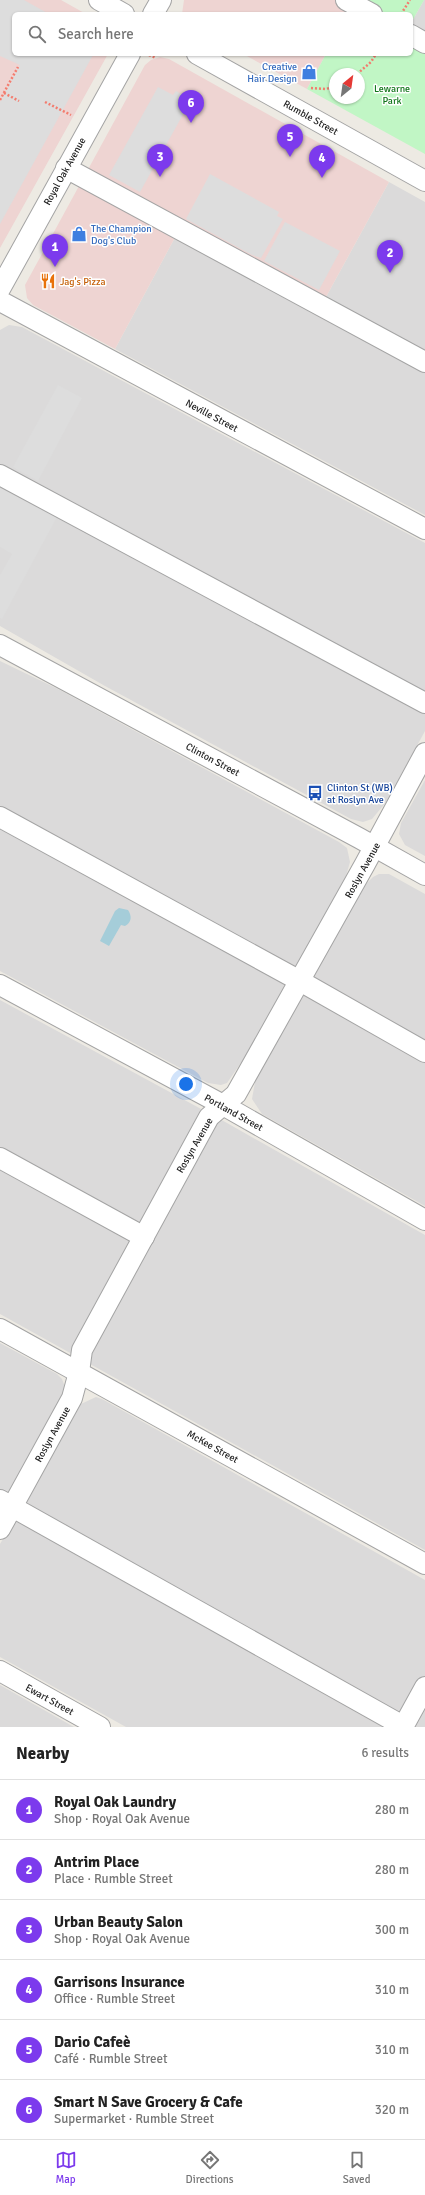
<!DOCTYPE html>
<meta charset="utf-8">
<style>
:root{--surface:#fff;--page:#f6f6f6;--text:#222;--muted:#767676;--line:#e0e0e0;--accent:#7c3aed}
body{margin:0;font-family:Signika,sans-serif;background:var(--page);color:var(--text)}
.compass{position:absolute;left:329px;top:68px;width:36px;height:36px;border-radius:50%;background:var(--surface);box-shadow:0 1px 3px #0004;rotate:29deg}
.you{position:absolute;left:186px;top:1084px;width:14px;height:14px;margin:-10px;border:3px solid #fff;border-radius:50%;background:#1a73e8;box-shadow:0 0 0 6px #1a73e833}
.badge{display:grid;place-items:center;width:26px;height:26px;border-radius:50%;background:var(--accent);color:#fff;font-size:13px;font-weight:700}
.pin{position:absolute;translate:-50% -33px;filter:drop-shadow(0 1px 2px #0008)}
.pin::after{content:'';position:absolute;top:21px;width:14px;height:12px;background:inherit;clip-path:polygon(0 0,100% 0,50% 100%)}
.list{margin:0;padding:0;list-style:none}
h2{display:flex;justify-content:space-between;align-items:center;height:52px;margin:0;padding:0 16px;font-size:17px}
h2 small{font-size:13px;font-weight:400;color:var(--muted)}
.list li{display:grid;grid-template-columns:26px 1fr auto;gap:12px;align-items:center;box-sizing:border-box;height:60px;padding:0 16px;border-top:1px solid var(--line)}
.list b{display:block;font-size:15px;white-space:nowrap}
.list p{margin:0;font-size:13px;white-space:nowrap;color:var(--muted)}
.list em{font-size:13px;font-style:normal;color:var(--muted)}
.icon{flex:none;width:22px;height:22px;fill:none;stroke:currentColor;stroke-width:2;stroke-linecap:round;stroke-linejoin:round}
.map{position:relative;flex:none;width:425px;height:1727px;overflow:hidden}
.search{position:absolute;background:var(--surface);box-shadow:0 1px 3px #0004;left:12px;right:12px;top:12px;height:44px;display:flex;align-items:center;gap:10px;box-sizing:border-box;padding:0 14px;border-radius:6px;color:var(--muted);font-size:15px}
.sheet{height:412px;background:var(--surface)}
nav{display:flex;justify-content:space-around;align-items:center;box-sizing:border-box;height:56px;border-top:1px solid var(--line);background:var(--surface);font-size:11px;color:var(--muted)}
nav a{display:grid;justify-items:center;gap:2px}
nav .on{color:var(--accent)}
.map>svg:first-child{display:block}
.residential{fill:#dbdada}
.commercial{fill:#eed4d2}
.park{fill:#c1f6c5;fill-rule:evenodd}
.parking{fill:#ddd}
.water{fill:#a5cdd9}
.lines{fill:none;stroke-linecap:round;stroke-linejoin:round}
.minor-casing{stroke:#a4a4a4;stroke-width:22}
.path{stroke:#f37c6e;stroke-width:2.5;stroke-dasharray:2 2;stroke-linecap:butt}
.minor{stroke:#fff;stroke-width:20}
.labels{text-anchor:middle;stroke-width:3;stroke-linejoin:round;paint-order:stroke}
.shop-label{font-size:10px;fill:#366cbe;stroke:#fff;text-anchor:end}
.park-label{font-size:10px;fill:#107519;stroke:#fff}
.street-label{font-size:10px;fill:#1d1d1d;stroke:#fff}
.food-label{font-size:10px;fill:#c56008;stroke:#fff;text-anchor:start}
.transit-label{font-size:10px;fill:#164399;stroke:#fff;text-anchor:start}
</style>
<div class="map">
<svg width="425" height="1727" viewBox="0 0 425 1727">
<rect width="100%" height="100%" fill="#edeae3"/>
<g class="residential">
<path d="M424 0H425V43L411 35V23Z"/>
<path d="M389 182 425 202V515L115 349 179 230 321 306Z"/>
<path d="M9 325 22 327 425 543V731L387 801 372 819 363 822 351 819 105 686 0 626V330Z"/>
<path d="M0 661 58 689 339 842 347 848 350 862 346 876 258 1038 227 1083 221 1085 208 1083 0 971Z"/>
<path d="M425 780V856L405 845 399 834 401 823Z"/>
<path d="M379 874H389L425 894V1206L262 1114 252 1099 255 1082 363 887 373 877Z"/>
<path d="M0 1000 227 1123 425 1235V1550L0 1314Z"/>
<path d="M0 1343 57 1374 62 1379 65 1387 56 1410 0 1508Z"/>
<path d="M96 1397 102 1399 425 1580V1727H126L0 1657V1544L81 1404Z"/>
<path d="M0 1685 74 1727H0Z"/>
</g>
<g class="commercial">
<path d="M0 0H61L86 14H14V54H108L0 248Z"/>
<path d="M184 0H354L347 14H182Z"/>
<path d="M243 54H326L307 89Z"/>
<path d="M160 57 169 59 389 182 321 306 179 230 115 349 33 305 27 298 25 285 145 65 151 60Z"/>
</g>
<g class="park">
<path d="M354 0H424L411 23V14H347Z"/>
<path d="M411 35 425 43V154L307 89 326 54H411ZM335 74H359V98H335Z"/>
</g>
<g class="parking">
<path d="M0 0H24L49 14H14V54L93 55 0 224V102L20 65 0 56Z"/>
<path d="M158 87 173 95 176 91 191 100 140 192 109 175Z"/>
<path d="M210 174 279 212 277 216 283 219 261 258 252 255 186 219Z"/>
<path d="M285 222 340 251 319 290 264 261Z"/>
<path d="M58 385 82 398 38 481 13 467Z"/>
<path d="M0 485 57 517 2 619 0 618V575L12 554 0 547Z"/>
</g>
<path class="water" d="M119 908 128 910C132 916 132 922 125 926L121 925 109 946 100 941 115 911Z"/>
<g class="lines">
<defs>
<g id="minor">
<path d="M99 0 124 14"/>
<path d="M346 0 372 14"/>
<path d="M153 14 161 0"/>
<path d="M411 35 425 43"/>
<path d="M197 54 425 181"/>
<path d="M66 168 425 362"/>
<path d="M0 289 130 54"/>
<path d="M0 301 425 529"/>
<path d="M0 475 425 703"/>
<path d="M0 645 359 838 425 875"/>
<path d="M0 817 300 981 425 1052"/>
<path d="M0 985 223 1105 425 1220"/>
<path d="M0 1158 144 1237"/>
<path d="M0 1329 425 1564"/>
<path d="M0 1500 403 1726"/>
<path d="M0 1529 72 1398 79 1372 82 1350 209 1117 236 1094 365 864 425 753"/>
<path d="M0 1671 100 1727"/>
<path d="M403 1727 425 1687"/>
</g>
</defs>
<use href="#minor" class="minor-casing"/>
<g class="path">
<path d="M401 14 410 0"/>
<path d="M149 55 156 58"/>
<path d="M357 74 371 62 376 54"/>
<path d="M311 88 325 89 335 87"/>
<path d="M4 93 19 101"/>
<path d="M0 100 18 67"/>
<path d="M45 102 71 115"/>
</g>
<use href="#minor" class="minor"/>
</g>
<defs>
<symbol id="shop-bare" viewBox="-9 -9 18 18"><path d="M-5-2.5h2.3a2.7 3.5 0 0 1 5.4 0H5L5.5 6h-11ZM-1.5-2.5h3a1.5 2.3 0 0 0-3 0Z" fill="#3f7fe0" stroke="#fff" stroke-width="2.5" paint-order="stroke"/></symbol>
<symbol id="restaurant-bare" viewBox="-9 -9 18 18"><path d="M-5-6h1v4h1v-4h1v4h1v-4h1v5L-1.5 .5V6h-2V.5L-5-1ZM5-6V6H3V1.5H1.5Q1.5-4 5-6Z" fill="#e8710a" stroke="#fff" stroke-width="2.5" paint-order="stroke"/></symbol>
<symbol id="bus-bare" viewBox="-9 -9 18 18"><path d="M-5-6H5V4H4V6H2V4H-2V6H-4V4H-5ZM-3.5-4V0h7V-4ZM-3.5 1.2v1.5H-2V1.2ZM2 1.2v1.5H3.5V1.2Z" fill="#1a4fb4" stroke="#fff" stroke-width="2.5" paint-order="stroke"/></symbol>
</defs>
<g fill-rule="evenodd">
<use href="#shop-bare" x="298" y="61" width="22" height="22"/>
<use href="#shop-bare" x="68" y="223" width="22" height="22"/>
<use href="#restaurant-bare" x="37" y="270" width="22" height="22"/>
<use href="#bus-bare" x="304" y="782" width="22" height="22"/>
</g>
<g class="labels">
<g class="shop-label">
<text x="297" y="70">Creative<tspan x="297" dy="12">Hair Design</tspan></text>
<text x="91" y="232" text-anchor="start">The Champion<tspan x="91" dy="12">Dog's Club</tspan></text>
</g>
<g class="park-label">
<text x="392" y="92">Lewarne<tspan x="392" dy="12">Park</tspan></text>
</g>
<g class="street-label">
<text transform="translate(311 117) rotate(29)" y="4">Rumble Street</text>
<text transform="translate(64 171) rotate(-61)" y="4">Royal Oak Avenue</text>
<text transform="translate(212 415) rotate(28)" y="4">Neville Street</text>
<text transform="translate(213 759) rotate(28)" y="4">Clinton Street</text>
<text transform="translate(362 870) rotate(-61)" y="4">Roslyn Avenue</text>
<text transform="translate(234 1112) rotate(29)" y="4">Portland Street</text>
<text transform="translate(194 1145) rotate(-60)" y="4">Roslyn Avenue</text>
<text transform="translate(52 1434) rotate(-61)" y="4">Roslyn Avenue</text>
<text transform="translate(213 1446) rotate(29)" y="4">McKee Street</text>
<text transform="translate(50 1699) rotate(29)" y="4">Ewart Street</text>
</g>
<g class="food-label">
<text x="60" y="285">Jag's Pizza</text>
</g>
<g class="transit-label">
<text x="327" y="791">Clinton St (WB)<tspan x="327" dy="12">at Roslyn Ave</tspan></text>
</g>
</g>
</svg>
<svg class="compass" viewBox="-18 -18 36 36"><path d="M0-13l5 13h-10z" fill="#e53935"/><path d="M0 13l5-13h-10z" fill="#767676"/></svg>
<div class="you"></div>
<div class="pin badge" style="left:55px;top:267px">1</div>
<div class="pin badge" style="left:390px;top:273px">2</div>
<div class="pin badge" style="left:160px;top:177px">3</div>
<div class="pin badge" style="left:322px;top:178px">4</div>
<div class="pin badge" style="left:290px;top:157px">5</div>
<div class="pin badge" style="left:191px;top:123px">6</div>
<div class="search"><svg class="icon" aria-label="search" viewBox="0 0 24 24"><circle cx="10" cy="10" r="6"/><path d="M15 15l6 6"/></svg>Search here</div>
</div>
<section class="sheet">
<h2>Nearby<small>6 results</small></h2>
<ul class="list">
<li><span class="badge">1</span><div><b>Royal Oak Laundry</b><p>Shop · Royal Oak Avenue</p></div><em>280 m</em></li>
<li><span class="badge">2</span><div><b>Antrim Place</b><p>Place · Rumble Street</p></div><em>280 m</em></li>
<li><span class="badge">3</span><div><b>Urban Beauty Salon</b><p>Shop · Royal Oak Avenue</p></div><em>300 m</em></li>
<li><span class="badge">4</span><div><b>Garrisons Insurance</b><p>Office · Rumble Street</p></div><em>310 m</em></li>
<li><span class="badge">5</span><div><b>Dario Cafeè</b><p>Café · Rumble Street</p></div><em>310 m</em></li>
<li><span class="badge">6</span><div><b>Smart N Save Grocery &amp; Cafe</b><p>Supermarket · Rumble Street</p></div><em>320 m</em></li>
</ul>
</section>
<nav>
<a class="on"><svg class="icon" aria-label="map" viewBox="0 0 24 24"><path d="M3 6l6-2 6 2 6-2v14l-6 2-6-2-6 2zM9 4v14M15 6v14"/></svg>Map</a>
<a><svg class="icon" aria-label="directions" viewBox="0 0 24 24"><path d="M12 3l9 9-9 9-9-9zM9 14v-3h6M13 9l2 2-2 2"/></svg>Directions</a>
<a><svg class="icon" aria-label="saved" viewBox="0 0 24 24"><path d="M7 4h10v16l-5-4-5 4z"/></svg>Saved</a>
</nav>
